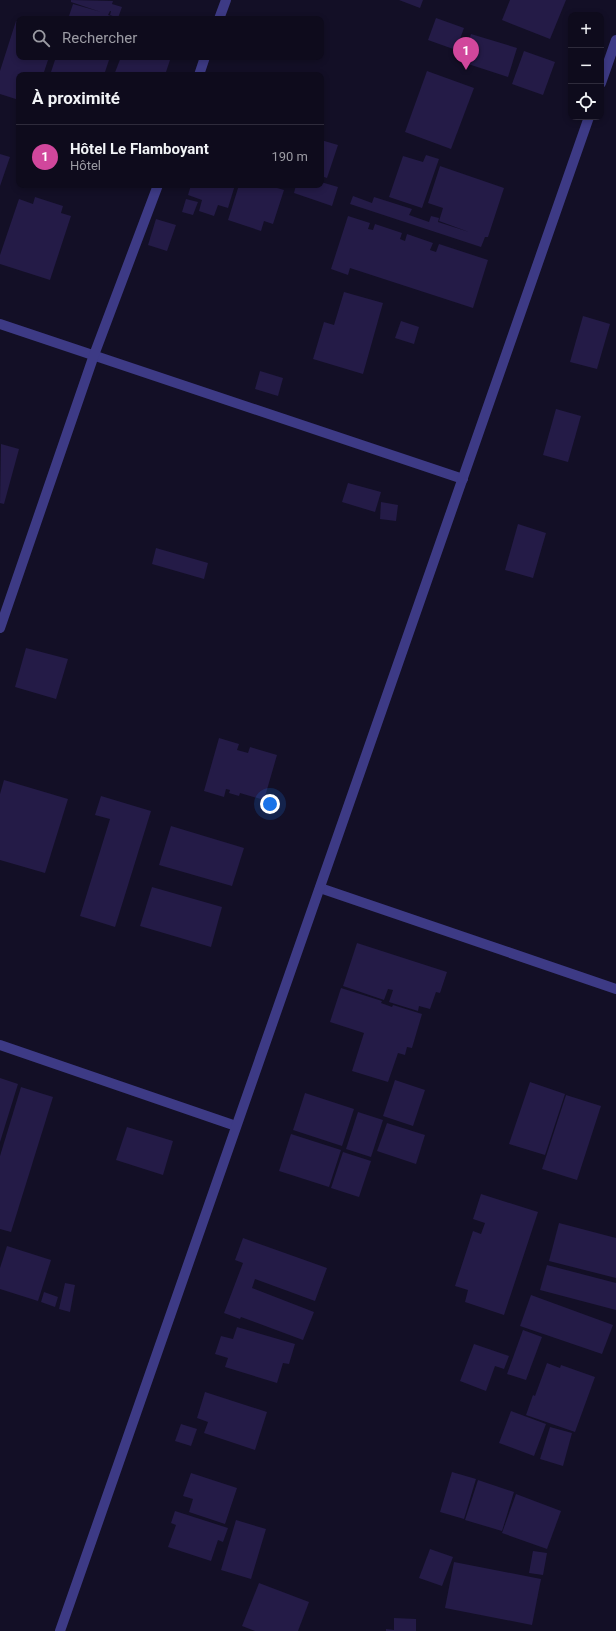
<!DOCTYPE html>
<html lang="fr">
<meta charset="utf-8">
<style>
:root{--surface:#0e0b1c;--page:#1c1929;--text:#f1f3f6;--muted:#9b9ba3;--line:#2e2b3b;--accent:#00e5ff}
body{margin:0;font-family:Roboto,sans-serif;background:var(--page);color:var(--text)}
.controls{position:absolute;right:12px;top:12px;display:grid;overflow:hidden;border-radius:8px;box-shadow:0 2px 6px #0003}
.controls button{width:36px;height:36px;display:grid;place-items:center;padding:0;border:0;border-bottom:1px solid var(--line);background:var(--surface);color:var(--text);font:20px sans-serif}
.you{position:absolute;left:270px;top:804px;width:14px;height:14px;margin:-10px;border:3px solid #fff;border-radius:50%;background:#1a73e8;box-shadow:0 0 0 6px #1a73e833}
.badge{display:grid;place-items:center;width:26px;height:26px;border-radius:50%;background:var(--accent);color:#fff;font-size:13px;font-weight:700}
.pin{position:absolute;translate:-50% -33px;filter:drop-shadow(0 1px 2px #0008)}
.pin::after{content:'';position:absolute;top:21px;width:14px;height:12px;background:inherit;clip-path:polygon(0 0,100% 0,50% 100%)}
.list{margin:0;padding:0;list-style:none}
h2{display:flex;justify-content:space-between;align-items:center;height:52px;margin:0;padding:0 16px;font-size:17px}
h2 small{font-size:13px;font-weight:400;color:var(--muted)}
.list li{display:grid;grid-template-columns:26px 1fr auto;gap:12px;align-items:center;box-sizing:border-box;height:64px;padding:0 16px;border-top:1px solid var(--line)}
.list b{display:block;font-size:15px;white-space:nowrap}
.list p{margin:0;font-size:13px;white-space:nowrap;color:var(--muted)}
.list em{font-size:13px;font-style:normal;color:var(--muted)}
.icon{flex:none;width:22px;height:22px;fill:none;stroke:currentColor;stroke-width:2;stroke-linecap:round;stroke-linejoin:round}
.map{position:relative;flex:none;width:616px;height:1631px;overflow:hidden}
.search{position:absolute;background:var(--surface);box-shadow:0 2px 6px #0003;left:16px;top:16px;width:308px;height:44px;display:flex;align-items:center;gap:10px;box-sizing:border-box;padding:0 14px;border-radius:8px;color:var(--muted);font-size:15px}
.panel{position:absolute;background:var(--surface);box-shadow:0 2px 6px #0003;left:16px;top:72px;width:308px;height:116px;border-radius:8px}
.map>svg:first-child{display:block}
.building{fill:#241b47}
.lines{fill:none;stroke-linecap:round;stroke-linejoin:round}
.street{stroke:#3d3a85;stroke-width:10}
</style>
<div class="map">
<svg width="616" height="1631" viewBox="0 0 616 1631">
<rect width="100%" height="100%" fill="#130f26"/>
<g class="building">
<path d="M71 0 113 1 112 4 122 7 118 18 110 15 111 11H110L108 15 120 19H68L73 4 101 12 71 2Z"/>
<path d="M399 0H423L420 8Z"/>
<path d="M510 0H566L550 39 502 20Z"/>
<path d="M436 18 464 28 456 50 428 40Z"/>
<path d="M16 21 19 22V57H49L43 75H19V100L0 94V71Z"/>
<path d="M471 34 517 48 508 77 462 62Z"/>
<path d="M524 51 555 62 543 95 512 84Z"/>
<path d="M56 57H110L104 75H50Z"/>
<path d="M121 57H171L165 75H114Z"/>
<path d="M427 71 474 88 451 149 405 132Z"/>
<path d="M321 140 338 145 327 178 321 176Z"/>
<path d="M0 154 10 157 0 186Z"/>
<path d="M426 155 439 159 422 208 389 197 403 156 423 162Z"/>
<path d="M440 166 504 188 488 237H485L481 247 350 204 353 196 372 203 374 197 412 209 409 215 429 222 431 216 439 218 438 222 469 232 439 221 443 208 428 203Z"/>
<path d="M321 182 338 187 332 206 294 193 296 185H321Z"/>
<path d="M191 185H235L228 208 218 205 214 216 199 211 202 200 188 195Z"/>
<path d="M239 185H267L284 190 273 224 264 221 261 231 228 220Z"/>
<path d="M35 197 63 206 61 213 71 216 50 280 0 264V255L19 199 33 204Z"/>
<path d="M186 199 198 202 193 215 182 212Z"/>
<path d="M348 216 370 223 368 229 373 230 375 224 402 233 400 239 405 241 407 234 433 243 430 250 436 252 439 244 488 260 473 308 350 268 348 275 331 269Z"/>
<path d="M156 219 176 225 167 251 148 245Z"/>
<path d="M344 292 383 303 363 374 313 359 324 322 334 325Z"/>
<path d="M583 316 610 324 597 369 570 362Z"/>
<path d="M401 321 419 327 414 344 395 338Z"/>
<path d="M260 371 283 378 278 396 255 389Z"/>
<path d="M556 409 581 416 568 462 543 455Z"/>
<path d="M1 444 19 449 4 504 0 503Z"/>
<path d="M348 483 381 492 375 512 342 502Z"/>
<path d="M381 502 398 505 396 521 380 519Z"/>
<path d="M518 524 546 533 533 578 505 570Z"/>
<path d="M156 548 208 563 204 579 152 564Z"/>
<path d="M26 648 68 659 56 699 15 687Z"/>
<path d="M219 738 239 744 237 750 248 753 250 747 277 755 264 800 240 793 239 796 229 793 230 790 226 789 224 797 204 791Z"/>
<path d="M4 780 68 799 45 873 0 860V794Z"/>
<path d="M101 796 151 811 115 927 80 916 110 819 95 815Z"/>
<path d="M171 826 244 848 232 886 159 865Z"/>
<path d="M152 887 222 907 211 947 140 926Z"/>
<path d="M357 943 447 972 440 993 436 992 430 1009 419 1006 418 1011 389 1002 393 990 388 989 384 1000 343 986Z"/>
<path d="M341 988 382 1001 381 1003 392 1007 393 1005 422 1014 412 1048 407 1047 405 1055 398 1053 388 1082 352 1071 364 1033 330 1022Z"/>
<path d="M0 1078 18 1084 0 1142Z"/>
<path d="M395 1080 425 1090 413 1126 383 1116Z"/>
<path d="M530 1082 565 1094 545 1155 509 1144Z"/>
<path d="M21 1087 53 1097 11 1232 0 1229V1156Z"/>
<path d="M305 1093 354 1109 342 1146 293 1130Z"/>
<path d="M566 1095 601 1106 577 1180 542 1169Z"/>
<path d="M358 1112 383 1120 371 1157 346 1149Z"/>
<path d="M387 1123 425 1135 416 1164 377 1151Z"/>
<path d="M127 1127 173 1141 163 1175 116 1160Z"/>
<path d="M291 1134 341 1150 329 1187 279 1171Z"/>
<path d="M343 1152 371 1161 359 1197 331 1188Z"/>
<path d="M481 1194 538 1212 504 1315 465 1302 468 1290 455 1286 473 1231 481 1234 485 1223 473 1219Z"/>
<path d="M559 1223 616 1238V1278L549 1261Z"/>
<path d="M243 1238 327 1268 315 1301 255 1279 252 1288 314 1312 303 1340 241 1317 240 1319 224 1313 243 1263 235 1260Z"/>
<path d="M7 1246 51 1260 38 1301 0 1289V1268Z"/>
<path d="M547 1265 616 1283V1310L540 1290Z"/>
<path d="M65 1283 75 1285 70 1312 59 1309Z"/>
<path d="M44 1292 58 1297 55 1307 41 1302Z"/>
<path d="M531 1295 613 1325 602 1354 520 1326Z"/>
<path d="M237 1327 295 1344 289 1364 283 1363 277 1383 225 1367 228 1358 215 1354 221 1336 233 1339Z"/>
<path d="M523 1330 542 1337 526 1380 507 1374Z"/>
<path d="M474 1344 509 1356 504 1369 495 1366 486 1391 460 1381Z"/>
<path d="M547 1363 560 1368 561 1365 595 1377 575 1432 526 1415 533 1395 535 1396Z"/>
<path d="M205 1392 267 1412 255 1450 204 1433 208 1422 197 1418Z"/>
<path d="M511 1411 546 1424 534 1456 499 1443Z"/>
<path d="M181 1424 197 1429 191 1446 175 1441Z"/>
<path d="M550 1427 572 1433 563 1466 540 1459Z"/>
<path d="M452 1472 476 1479 464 1519 440 1512Z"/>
<path d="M191 1473 237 1488 225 1524 189 1512 193 1499 183 1496Z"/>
<path d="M478 1480 514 1492 502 1531 465 1520Z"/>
<path d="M516 1494 561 1511 547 1549 502 1533Z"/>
<path d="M175 1511 228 1528 223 1542 218 1540 211 1561 168 1547 176 1525 171 1523Z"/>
<path d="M236 1520 266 1529 251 1579 221 1570Z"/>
<path d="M430 1549 453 1557 442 1586 419 1578Z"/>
<path d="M533 1551 547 1553 543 1575 529 1573Z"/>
<path d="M454 1562 541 1579 532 1625 445 1608Z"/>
<path d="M259 1583 309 1602 298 1631H255L242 1626Z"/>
<path d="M394 1618 416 1619V1631H386V1629L394 1630Z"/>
</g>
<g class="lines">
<g class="street">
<path d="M219 19 226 0"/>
<path d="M199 75 205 57"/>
<path d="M601 83 616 40"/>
<path d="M0 324 463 479"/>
<path d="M0 628 94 355 158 185"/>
<path d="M320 888 616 989"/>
<path d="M0 1045 236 1126"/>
<path d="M60 1631 589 117"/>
</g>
</g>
</svg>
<div class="controls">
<button>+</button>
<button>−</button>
<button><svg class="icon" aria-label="locate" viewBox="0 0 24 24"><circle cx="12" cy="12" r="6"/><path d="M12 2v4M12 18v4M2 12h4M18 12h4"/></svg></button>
</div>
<div class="you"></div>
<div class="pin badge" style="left:466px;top:70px;background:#d1479c">1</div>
<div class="search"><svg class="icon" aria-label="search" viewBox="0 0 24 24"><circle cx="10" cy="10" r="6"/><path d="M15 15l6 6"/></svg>Rechercher</div>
<section class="panel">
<h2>À proximité<small></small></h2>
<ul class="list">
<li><span class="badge" style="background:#d1479c">1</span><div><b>Hôtel Le Flamboyant</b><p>Hôtel</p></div><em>190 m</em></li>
</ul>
</section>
</div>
